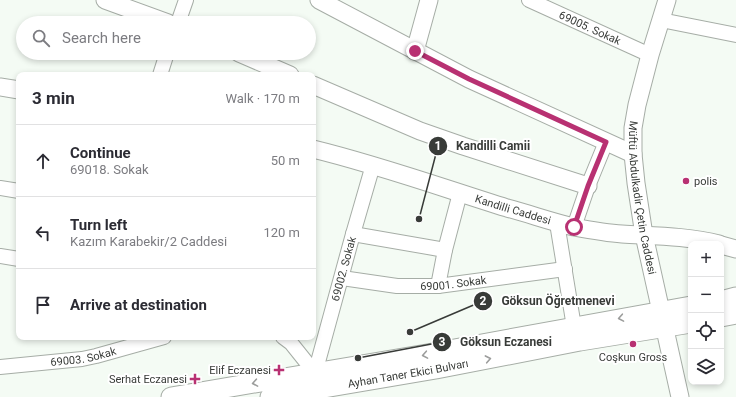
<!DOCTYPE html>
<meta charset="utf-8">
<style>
:root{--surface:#fff;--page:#f7f7f7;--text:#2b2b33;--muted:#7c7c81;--line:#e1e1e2}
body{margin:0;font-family:Roboto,sans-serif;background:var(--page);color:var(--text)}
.controls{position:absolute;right:12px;bottom:12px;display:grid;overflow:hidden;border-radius:8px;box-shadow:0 2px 6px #0003}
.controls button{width:36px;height:36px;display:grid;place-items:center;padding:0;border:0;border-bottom:1px solid var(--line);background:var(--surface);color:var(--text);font:20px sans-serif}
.stop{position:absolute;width:12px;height:12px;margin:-9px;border:3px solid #b83172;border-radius:50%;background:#fff}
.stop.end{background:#b83172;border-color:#fff;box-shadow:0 1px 4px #0008}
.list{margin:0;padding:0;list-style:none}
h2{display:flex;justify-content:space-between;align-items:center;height:52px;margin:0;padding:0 16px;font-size:17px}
h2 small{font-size:13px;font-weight:400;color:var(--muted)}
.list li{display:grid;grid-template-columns:26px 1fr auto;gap:12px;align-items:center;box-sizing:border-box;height:72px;padding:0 16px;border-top:1px solid var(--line)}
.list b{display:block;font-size:15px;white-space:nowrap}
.list p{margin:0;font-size:13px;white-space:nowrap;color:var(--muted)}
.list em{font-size:13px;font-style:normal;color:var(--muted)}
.icon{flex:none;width:22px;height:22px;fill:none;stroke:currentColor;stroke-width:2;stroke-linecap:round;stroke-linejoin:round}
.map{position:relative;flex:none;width:736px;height:397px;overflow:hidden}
.search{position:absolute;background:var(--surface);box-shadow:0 2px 6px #0003;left:16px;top:16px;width:300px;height:44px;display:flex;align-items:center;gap:10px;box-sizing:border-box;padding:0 14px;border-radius:22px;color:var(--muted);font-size:15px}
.panel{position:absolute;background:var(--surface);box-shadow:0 2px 6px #0003;left:16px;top:72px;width:300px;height:268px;border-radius:8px}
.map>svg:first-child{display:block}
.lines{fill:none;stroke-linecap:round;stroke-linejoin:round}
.minor-casing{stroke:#a6ada6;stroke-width:16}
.tertiary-casing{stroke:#a6ada6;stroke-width:19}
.secondary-casing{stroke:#a6ada6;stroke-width:21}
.minor{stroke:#fff;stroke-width:14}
.tertiary{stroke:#fff;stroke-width:17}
.secondary{stroke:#fff;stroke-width:19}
.oneway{stroke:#9c9d9c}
.route{stroke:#b83172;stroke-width:5}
.poi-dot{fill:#b83172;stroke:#fff;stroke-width:1.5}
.labels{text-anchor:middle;stroke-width:4;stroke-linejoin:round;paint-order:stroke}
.street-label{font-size:11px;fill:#383b38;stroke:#fff}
.poi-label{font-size:11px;fill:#383b38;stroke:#fff;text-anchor:end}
.leader{fill:none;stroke:#383b38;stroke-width:1.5}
.callout-dot{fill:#383b38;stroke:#fff;stroke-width:1.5}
.mark-label{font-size:12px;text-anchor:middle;font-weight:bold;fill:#fff}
.callout-label{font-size:12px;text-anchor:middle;font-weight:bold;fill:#383b38;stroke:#fff;stroke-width:4;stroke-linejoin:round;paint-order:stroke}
</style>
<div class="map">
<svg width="736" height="397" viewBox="0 0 736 397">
<rect width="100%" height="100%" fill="#f4fbf4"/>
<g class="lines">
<defs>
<g id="minor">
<path id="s1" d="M529 0 650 55"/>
<path d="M661 20 736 35"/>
<path d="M178 23 186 0"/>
<path d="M160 75 167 53"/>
<path d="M0 188 19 191"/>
<path d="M557 223 574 327"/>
<path d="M574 227 588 186 606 142"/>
<path d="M353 234 445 250"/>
<path d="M0 256 19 259"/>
<path id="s2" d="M342 278 397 286H438L565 269"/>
<path d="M438 286 445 250 460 193"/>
<path d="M283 337 291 343 315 373"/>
<path id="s3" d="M0 367 82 359 96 356 164 337"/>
<path id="s4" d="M315 373 353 234 373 165"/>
</g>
<g id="tertiary">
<path d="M105 0 168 23"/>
<path d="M319 0 469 79 633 154"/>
<path id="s5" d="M667 0 650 55 637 105 633 128V154L636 183 644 235 680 397"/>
<path d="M415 51 429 0"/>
<path d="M239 53 290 75"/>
<path d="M313 85 420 131 463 146 588 186"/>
<path d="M0 87 19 90"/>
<path id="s6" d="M313 149C379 165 443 188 507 208 530 214 552 222 574 227 590 230 606 233 622 234 655 236 687 236 719 244"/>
<path d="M721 245 736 249"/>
</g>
<g id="secondary">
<path d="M721 301 736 297"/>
<path d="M721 317 736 314"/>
<path d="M171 397 427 354 691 306"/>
<path id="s7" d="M270 397 436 369 580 341 691 323"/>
</g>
</defs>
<use href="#minor" class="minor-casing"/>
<use href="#tertiary" class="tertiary-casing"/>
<use href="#secondary" class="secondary-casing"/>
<use href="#minor" class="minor"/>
<use href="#tertiary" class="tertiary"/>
<use href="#secondary" class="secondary"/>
</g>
<defs><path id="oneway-chevron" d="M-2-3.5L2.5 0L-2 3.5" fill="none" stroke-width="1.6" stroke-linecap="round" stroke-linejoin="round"/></defs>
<g class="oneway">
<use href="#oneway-chevron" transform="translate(621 318) rotate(170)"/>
<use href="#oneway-chevron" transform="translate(425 355) rotate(170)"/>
<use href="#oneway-chevron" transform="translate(488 359) rotate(-11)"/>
<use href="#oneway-chevron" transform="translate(255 383) rotate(170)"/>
</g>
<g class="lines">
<path class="route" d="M415 51 469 79 606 142 588 186 574 227"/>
</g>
<g class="poi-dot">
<circle cx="686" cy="181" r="4"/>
<circle cx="633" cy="344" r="4"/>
<path d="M277 364h4v4h4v4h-4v4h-4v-4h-4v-4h4z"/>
<path d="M193 373h4v4h4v4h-4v4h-4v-4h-4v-4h4z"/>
</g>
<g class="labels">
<g class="street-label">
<text dy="4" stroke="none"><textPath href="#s1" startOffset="67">69005. Sokak</textPath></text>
<text dy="4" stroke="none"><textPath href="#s5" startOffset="203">Müftü Abdulkadir Çetin Caddesi</textPath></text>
<text dy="4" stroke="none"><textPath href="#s6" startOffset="209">Kandilli Caddesi</textPath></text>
<text dy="4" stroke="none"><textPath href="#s4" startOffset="108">69002. Sokak</textPath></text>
<text dy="4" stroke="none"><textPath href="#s2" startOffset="112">69001. Sokak</textPath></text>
<text dy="4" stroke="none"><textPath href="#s3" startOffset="84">69003. Sokak</textPath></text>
<text dy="4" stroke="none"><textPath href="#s7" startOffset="140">Ayhan Taner Ekici Bulvarı</textPath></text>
</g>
<g class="poi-label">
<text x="694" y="185" text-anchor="start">polis</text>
<text x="633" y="361" text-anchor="middle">Coşkun Gross</text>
<text x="271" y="374">Elif Eczanesi</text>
<text x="187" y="383">Serhat Eczanesi</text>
</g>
</g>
<path class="leader" d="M419 219L438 146M410 332L483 301M358 358L442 342"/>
<g class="callout-dot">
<circle cx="419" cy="219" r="4"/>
<circle cx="410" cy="332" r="4"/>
<circle cx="358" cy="358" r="4"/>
<circle cx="438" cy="146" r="10"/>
<circle cx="483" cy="301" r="10"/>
<circle cx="442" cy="342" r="10"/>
</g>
<g class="mark-label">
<text x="438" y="150">1</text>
<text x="483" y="305">2</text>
<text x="442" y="346">3</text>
</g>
<g class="callout-label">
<text x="493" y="150">Kandilli Camii</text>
<text x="558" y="305">Göksun Öğretmenevi</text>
<text x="506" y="346">Göksun Eczanesi</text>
</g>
</svg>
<div class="controls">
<button>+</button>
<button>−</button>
<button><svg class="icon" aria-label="locate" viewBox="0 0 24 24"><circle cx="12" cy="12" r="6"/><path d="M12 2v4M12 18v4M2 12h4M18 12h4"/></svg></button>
<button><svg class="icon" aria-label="layers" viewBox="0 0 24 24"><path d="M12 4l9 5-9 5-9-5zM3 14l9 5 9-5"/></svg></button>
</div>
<div class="stop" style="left:574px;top:227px"></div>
<div class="stop end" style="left:415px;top:51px"></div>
<div class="search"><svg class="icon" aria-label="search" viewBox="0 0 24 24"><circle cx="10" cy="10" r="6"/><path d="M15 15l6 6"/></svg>Search here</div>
<section class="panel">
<h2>3 min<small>Walk · 170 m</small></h2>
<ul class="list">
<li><svg class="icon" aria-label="ahead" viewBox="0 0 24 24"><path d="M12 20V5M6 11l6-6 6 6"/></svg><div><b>Continue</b><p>69018. Sokak</p></div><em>50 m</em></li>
<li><svg class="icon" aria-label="left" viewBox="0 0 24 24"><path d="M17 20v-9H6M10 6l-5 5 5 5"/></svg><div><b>Turn left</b><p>Kazım Karabekir/2 Caddesi</p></div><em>120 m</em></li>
<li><svg class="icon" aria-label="arrive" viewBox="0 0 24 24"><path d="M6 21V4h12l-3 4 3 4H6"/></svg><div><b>Arrive at destination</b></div></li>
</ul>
</section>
</div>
